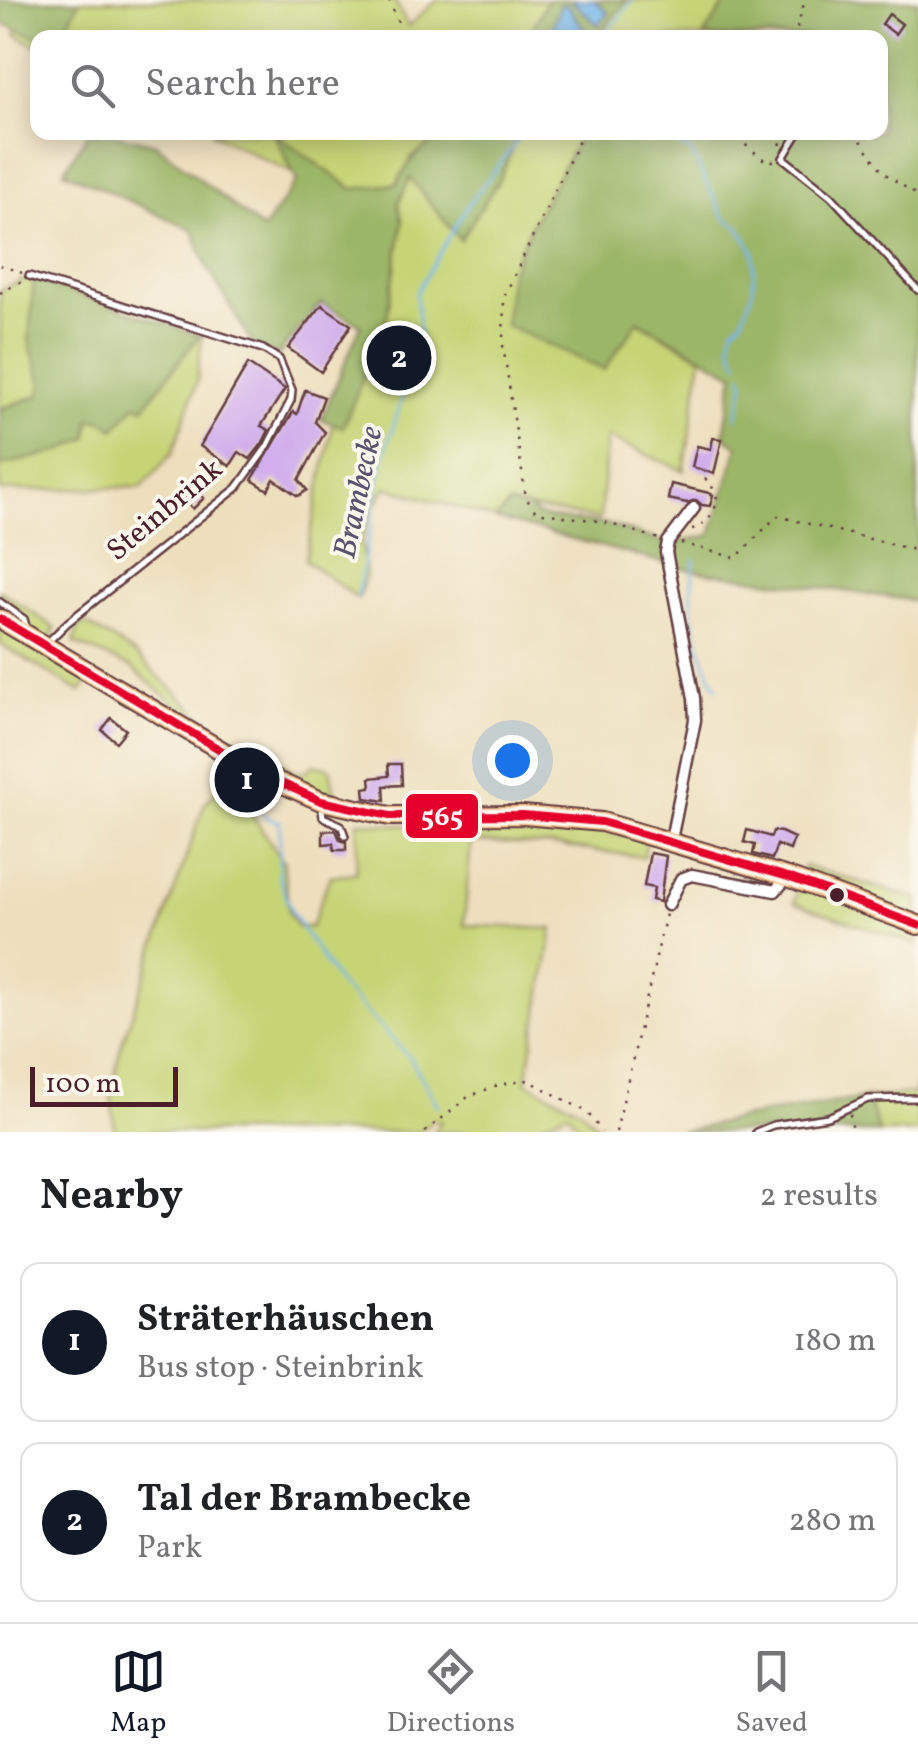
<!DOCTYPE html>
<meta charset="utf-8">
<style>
:root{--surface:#fff;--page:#f6f6f6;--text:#202124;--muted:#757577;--line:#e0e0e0;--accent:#111827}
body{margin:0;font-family:Vollkorn,serif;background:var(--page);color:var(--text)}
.scale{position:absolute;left:30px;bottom:25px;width:148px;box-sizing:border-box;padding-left:10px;border:5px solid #4a1f2b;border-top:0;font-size:28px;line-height:35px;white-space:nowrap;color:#4a1f2b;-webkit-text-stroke:8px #fbf7ec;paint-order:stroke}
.you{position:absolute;left:512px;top:760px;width:35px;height:35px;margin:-25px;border:8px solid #fff;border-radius:50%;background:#1a73e8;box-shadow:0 0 0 15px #1a73e833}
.badge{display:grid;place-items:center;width:65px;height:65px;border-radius:50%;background:var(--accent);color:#fff;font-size:32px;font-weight:700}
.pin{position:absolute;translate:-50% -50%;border:5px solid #fff;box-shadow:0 2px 10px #0006}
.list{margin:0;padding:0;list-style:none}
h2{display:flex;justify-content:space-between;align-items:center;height:130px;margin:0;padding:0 40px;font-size:42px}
h2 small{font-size:32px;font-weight:400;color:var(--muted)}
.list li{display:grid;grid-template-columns:65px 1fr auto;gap:30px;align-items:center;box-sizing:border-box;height:160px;margin:0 20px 20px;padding:0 20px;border:2px solid var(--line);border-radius:20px}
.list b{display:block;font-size:38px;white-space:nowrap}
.list p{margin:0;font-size:32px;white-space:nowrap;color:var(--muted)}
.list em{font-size:32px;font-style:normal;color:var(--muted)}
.icon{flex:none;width:55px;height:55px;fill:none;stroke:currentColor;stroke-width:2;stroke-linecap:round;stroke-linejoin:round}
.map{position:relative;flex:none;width:918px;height:1132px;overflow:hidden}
.search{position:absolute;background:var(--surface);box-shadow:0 5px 25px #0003;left:30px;right:30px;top:30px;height:110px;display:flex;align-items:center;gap:25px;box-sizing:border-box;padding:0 35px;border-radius:20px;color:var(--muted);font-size:38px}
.sheet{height:490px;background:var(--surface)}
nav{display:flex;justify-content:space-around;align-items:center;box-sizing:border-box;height:140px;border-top:2px solid var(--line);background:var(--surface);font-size:28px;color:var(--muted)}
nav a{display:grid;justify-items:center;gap:5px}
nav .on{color:var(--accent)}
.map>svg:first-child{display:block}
.green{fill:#c6d476;stroke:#887a50;stroke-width:2.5}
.forest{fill:#9cb667;stroke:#736a49;stroke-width:2.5}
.water{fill:#76b7eb;stroke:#606b8b;stroke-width:2.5}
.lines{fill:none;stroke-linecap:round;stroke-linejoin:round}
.stream{stroke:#76b7eb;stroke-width:2.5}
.building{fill:#d1aeec}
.lane-casing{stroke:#623c41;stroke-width:10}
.street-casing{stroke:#623c41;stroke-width:15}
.primary-casing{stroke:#623c41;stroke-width:22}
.path{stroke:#623c41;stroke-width:2.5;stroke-dasharray:2.5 8;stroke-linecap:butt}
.lane{stroke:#fff;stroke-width:5}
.street{stroke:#fff;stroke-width:10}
.primary{stroke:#f6be87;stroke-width:18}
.bus-1-casing{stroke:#fbf7ec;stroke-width:15}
.bus-1{stroke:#e4002b;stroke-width:8}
.bus-dot{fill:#4a1f2b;stroke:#fbf7ec;stroke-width:4}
.labels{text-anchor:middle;stroke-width:8;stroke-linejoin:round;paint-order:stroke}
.street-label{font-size:30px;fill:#4a1f2b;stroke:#fbf7ec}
.water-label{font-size:32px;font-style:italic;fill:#59546e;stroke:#fbf7ec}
.line-badge{stroke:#fbf7ec;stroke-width:4}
.badge-label{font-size:28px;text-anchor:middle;font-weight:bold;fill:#fff}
</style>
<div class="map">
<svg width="918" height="1132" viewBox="0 0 918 1132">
<rect width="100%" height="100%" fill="#fbf7ec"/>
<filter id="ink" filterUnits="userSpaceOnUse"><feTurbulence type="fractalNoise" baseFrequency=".01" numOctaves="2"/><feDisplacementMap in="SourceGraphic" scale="20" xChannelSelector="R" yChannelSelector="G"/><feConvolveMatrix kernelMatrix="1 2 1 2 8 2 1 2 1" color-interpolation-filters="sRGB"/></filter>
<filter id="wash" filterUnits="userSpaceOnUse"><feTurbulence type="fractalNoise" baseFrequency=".0048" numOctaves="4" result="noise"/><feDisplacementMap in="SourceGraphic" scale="40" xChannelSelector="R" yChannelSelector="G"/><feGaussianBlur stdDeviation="2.25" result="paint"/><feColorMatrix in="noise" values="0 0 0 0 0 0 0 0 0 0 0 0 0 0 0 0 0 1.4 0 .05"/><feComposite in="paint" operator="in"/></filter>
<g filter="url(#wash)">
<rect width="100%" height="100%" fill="#eddebc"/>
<g class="green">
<path d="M80 0H394L408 26 437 0H890L865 38H38L37 46 15 34 31 7 67 24Z"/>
<path d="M211 133H452L409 159 479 133H582L532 223 510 272 637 321 702 357 684 471 607 437 600 519 509 505 496 519 386 487 369 516 361 541 366 575 358 599 305 560 333 424 340 425 386 322 296 175Z"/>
<path d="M25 279H34L29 341 42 383 40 395 0 409V290Z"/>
<path d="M202 336 197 382 173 452 142 487 0 491V466L29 457 89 419 103 421 115 428 136 404 144 406 198 337Z"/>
<path d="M0 591 55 628 45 657 88 682 81 692 0 644Z"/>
<path d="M87 624 135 654 223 736 255 747 297 772 307 771 314 764 330 768 335 796 297 784 220 742 131 667 74 643 79 626Z"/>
<path d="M227 777 283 861 289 913 297 927H311L330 876 356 873 358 821C413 830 468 821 523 823 565 824 606 831 647 839L644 857 557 846 471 842 464 925 553 929 526 1082 582 1110 602 1132H584L568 1112 523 1132H433L441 1122 434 1120 419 1132H115L111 1096 120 1049 204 805Z"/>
<path d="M804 866 918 899V945L794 903Z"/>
<path d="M918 1078V1132H879L866 1098 914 1094Z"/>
</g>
<g class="forest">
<path d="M0 0H80L68 23 99 37H38L0 23Z"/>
<path d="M547 0H627L602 31 605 37 528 38Z"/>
<path d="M728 0H918V601L692 570 496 519 509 504 529 508 537 515 550 518 606 524 669 544 711 535 738 447 724 435 734 374 638 321 604 370 505 325 510 272 532 223 582 133 880 132V38L703 37Z"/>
<path d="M88 133H111L156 144 263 230 297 181 274 133 353 189 397 184C425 126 463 133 519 133L499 180 460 240 410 178 398 204 403 222 386 322 343 427 321 420 361 325 321 303 278 355 255 349 206 265 193 230 64 171Z"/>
<path d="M34 279 202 336 198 337 144 407 136 404 114 429 103 421 90 419 88 438 61 451 0 466V409L40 395 42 383 29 341Z"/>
<path d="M867 1098 879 1132H680L767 1113Z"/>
</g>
<g class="water">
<path d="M571 0H595L608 13 598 25Z"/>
<path d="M561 5 568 6 586 32V37H549Z"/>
</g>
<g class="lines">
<g class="stream">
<path d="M602 38 633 0"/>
<path d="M668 132 673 141 691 152 724 217 739 227 754 252 753 290 742 320 733 329 731 343 738 363"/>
<path d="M737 418 745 382 742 375"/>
<path d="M695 559C686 604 696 648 717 688"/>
<path d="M357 597 384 455 420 343 416 293 466 208 524 132"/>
<path d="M234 778 265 817 280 822 279 877 292 913 339 984 410 1058 438 1106"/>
</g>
</g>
<g id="blocks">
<g class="building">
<path d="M889 14 902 24 895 34 882 24Z"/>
<path d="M322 305 351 325 321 372 288 348Z"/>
<path d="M248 364 285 389 261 426 269 430 262 444 250 459 239 452 230 466 200 446Z"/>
<path d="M305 390 324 397 315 422 325 432 299 480 307 490 298 496 274 479 268 490 252 480 293 412 297 414Z"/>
<path d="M713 438 722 439 714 474 692 467 697 446 711 449Z"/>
<path d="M671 484 709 493 713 495 710 506 702 505 696 500 687 503 668 499Z"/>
<path d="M194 488 204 498 193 509 183 498Z"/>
<path d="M111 718 126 730 116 742 102 730Z"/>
<path d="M388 764H401L402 785 384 786 385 801 365 798 364 788 371 787 370 778 389 776Z"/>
<path d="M336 830 340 840 346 842V850H334L333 843 323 844V831Z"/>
<path d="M747 830 771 837 773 831 781 832 794 838 790 850 777 845 772 859 753 854 755 845 744 842Z"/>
<path d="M650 853 666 856 660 902 652 900 654 888 644 886Z"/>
</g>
</g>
</g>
<g filter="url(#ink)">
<use href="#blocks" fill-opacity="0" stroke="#623c41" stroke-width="2.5"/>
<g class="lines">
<defs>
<g id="lane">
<path d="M799 132 783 158 831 196 918 290"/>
<path d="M29 276 263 349 279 359 292 390 291 400 267 447 237 488 67 623 47 643"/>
<path d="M0 602 24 619 26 626"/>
<path d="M321 804 323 817 341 825 345 836"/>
<path d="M756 1132 773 1125 828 1117 868 1099 918 1098"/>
</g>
<g id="street">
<path d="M671 840 695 720 694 698 666 552 668 542 694 508"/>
<path d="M668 905 681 879 692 875 775 891 788 877"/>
</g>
<path id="primary" d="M0 619 261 774 321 801 390 816 523 815 602 822 788 877 918 925"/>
</defs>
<use href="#lane" class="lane-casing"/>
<use href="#street" class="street-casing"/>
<use href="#primary" class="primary-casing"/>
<g class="path">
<path d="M389 0 405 38"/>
<path d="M794 38 805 0"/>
<path d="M583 132 504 297 503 345 526 498 536 512 604 522 659 539"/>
<path d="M729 132 766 161H778"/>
<path d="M779 132 781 146"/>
<path d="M855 132 884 173 918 196"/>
<path d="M0 265 22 273"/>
<path d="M0 293 24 280"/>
<path d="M692 529C705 526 720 509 716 494 714 487 704 479 701 472"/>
<path d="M681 543 736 558 777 516 918 551"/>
<path d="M850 1114 853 1132"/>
<path d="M425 1132 468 1097 498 1085 528 1080 587 1112 602 1132"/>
<path d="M616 1132 666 914"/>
</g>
<use href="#lane" class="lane"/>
<use href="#street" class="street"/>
<use href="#primary" class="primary"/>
<defs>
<path id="bus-1" d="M0 619 261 774 321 801 390 816 523 815 602 822 788 877 918 925"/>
</defs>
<use href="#bus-1" class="bus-1-casing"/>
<use href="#bus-1" class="bus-1"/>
</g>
</g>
<circle class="bus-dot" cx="837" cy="895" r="9"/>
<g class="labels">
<g class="street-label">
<text transform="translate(164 509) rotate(-40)" y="10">Steinbrink</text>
</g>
<g class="water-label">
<text transform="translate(357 492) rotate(-78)" y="11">Brambecke</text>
</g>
</g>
<rect class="line-badge" x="404" y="792" width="76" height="48" rx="10" fill="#e4002b"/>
<g class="badge-label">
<text x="442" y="825">565</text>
</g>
</svg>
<div class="scale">100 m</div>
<div class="you"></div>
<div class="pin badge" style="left:247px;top:780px">1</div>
<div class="pin badge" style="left:399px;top:358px">2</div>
<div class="search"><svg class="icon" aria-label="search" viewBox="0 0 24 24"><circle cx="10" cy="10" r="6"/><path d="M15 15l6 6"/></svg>Search here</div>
</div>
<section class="sheet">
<h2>Nearby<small>2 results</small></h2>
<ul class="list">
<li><span class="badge">1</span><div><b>Sträterhäuschen</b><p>Bus stop · Steinbrink</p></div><em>180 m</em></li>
<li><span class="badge">2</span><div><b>Tal der Brambecke</b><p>Park</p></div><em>280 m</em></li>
</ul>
</section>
<nav>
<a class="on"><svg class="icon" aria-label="map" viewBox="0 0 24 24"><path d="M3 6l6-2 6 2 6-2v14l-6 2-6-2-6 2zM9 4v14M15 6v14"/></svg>Map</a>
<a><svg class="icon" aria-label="directions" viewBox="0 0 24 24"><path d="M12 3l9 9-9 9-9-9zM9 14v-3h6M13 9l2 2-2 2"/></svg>Directions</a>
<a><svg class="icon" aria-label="saved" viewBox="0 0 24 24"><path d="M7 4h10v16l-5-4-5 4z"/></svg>Saved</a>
</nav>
